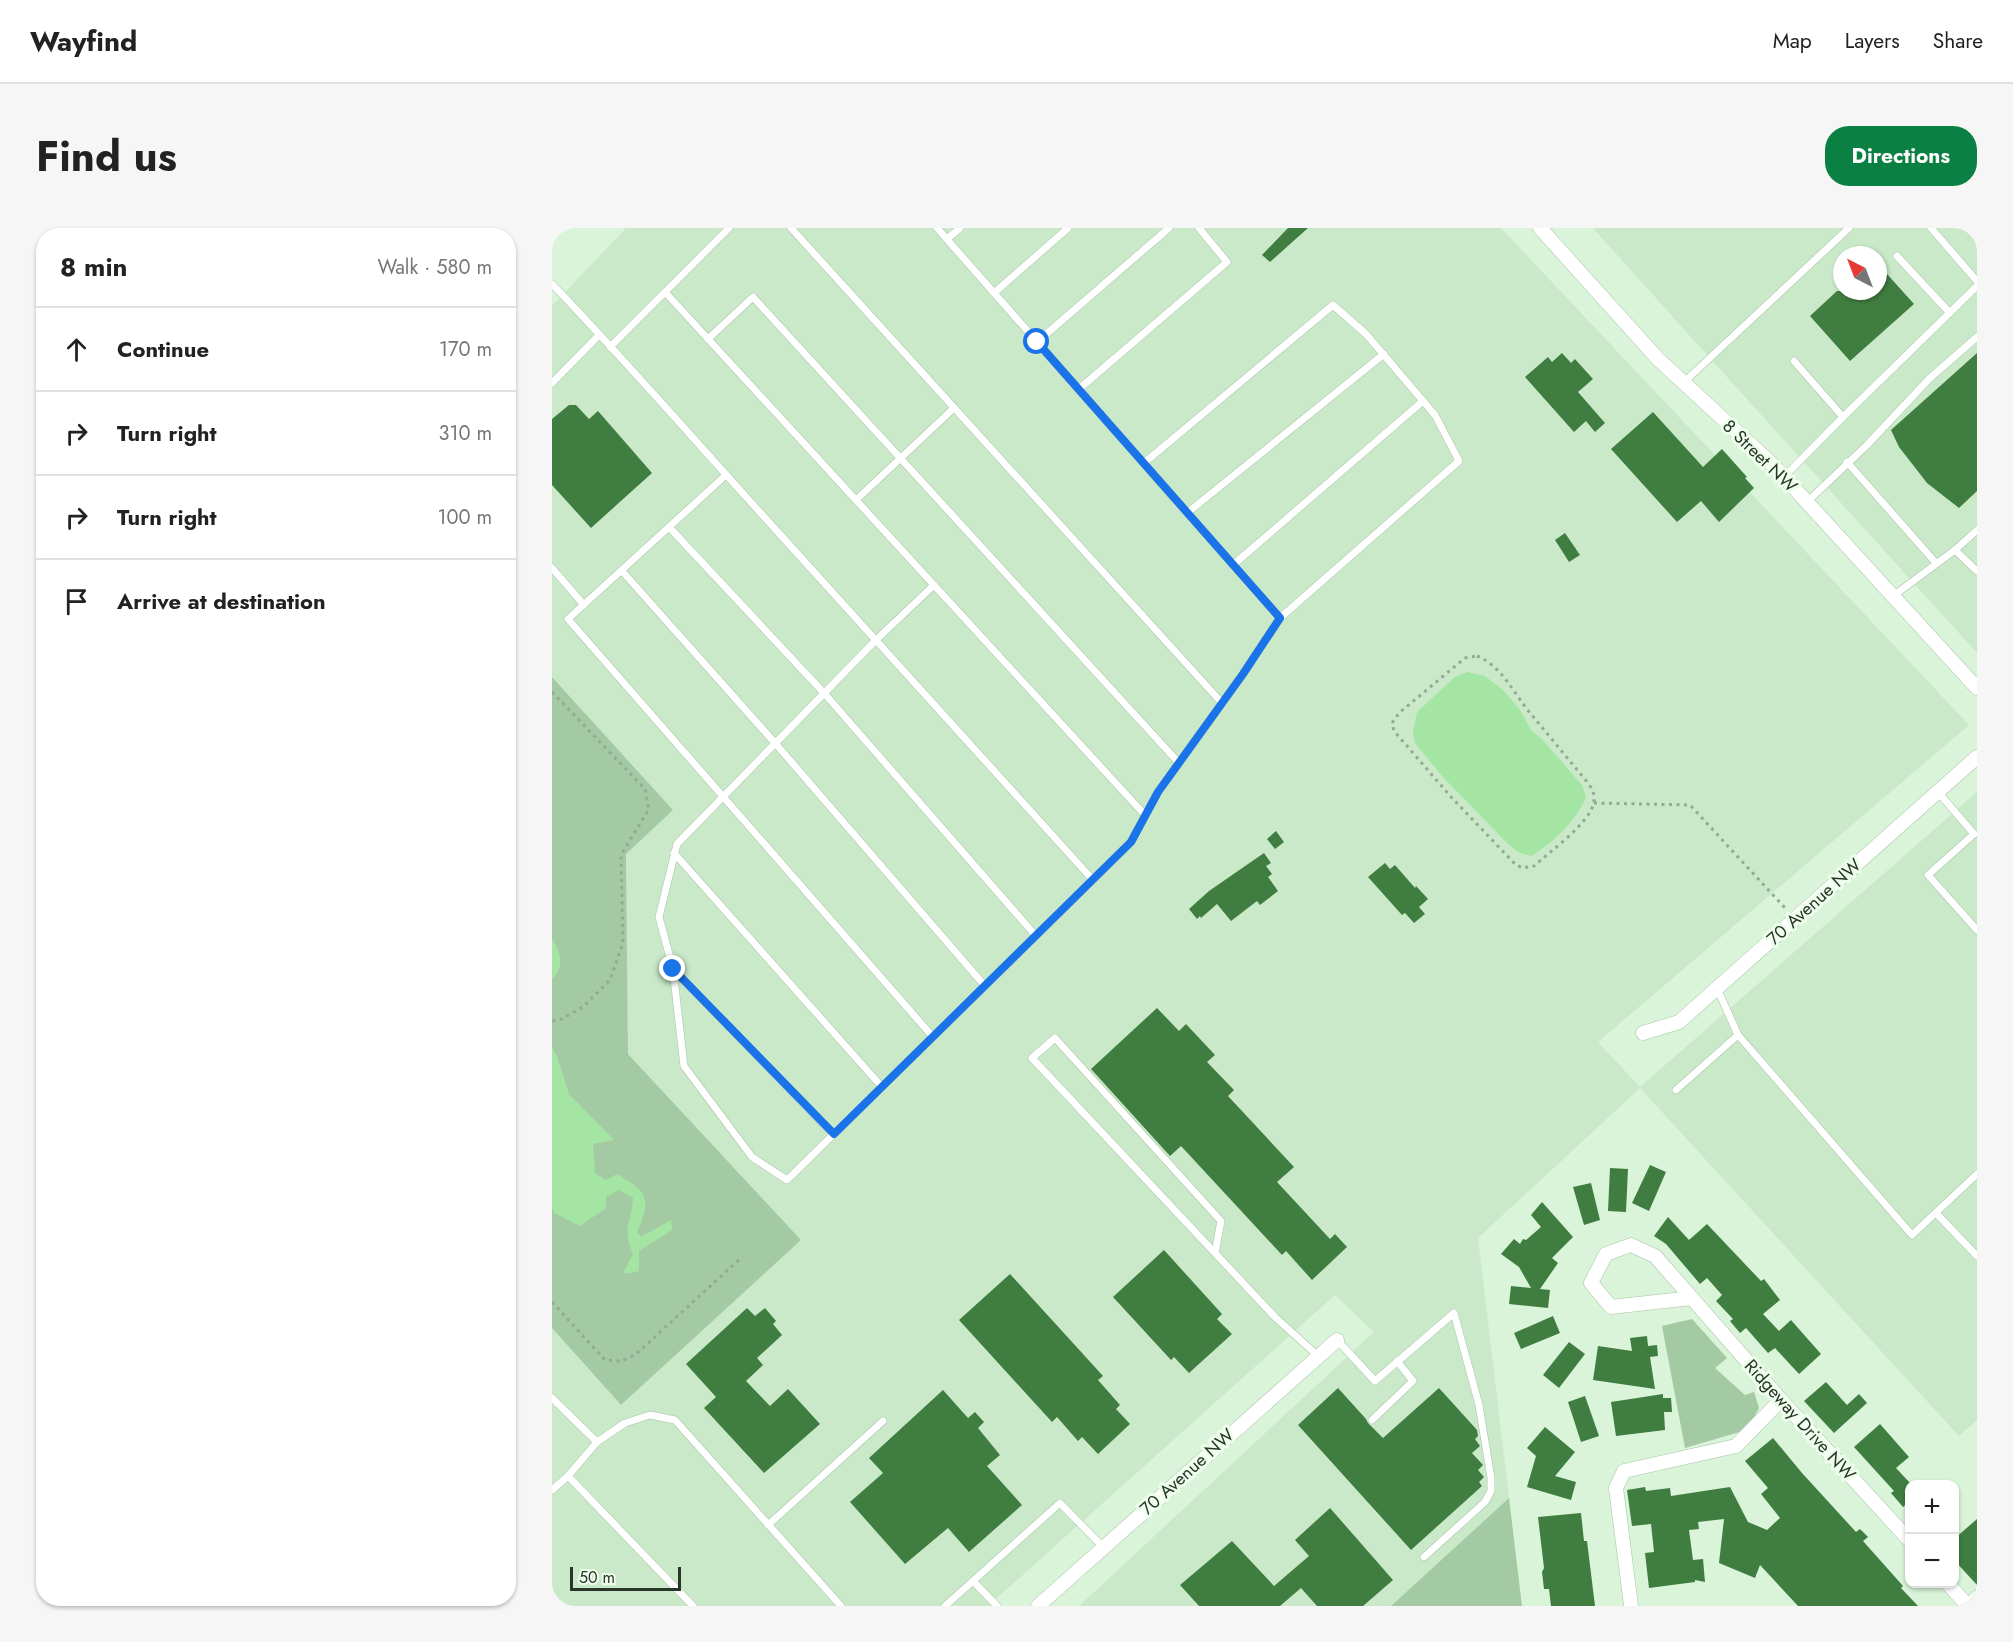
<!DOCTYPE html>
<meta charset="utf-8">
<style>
:root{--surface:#fff;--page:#f6f6f6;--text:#222;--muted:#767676;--line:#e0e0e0;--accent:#0b8043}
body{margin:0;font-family:Jost,sans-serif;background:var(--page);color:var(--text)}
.controls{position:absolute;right:18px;bottom:18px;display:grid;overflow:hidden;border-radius:12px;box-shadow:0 2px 4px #0004}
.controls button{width:54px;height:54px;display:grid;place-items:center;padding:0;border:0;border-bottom:2px solid var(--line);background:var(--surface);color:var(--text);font:30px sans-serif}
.compass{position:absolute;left:1281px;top:18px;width:54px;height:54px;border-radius:50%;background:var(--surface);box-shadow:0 2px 4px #0004;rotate:318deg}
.scale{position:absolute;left:18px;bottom:15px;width:111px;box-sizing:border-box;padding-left:6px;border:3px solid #2a352a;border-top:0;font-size:16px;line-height:21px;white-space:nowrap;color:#2a352a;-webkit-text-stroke:4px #eefeed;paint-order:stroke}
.stop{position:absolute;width:18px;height:18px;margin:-14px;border:4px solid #1a73e8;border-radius:50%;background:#fff}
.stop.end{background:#1a73e8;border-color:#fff;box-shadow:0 2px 6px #0008}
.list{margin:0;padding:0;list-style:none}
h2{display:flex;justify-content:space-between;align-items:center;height:78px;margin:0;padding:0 24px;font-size:26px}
h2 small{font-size:20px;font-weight:400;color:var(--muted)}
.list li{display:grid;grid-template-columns:39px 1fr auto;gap:18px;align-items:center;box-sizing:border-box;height:84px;padding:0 24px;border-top:2px solid var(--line)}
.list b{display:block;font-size:22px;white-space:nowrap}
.list em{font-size:20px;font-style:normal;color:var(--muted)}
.icon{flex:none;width:33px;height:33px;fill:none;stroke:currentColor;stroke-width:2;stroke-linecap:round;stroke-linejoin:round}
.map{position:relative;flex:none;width:1425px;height:1378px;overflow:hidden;border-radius:24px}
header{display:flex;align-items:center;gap:36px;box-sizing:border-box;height:84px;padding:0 30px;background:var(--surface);border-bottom:2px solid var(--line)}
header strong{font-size:28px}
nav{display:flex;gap:33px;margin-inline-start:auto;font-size:21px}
.intro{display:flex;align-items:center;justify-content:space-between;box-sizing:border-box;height:144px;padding:0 36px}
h1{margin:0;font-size:42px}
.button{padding:15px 27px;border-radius:24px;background:var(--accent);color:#fff;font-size:21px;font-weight:700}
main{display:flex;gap:36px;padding:0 36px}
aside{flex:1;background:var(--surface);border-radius:24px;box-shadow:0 2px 4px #0004}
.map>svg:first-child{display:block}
.built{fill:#cae9c9;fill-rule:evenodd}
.green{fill:#a3caa2}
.water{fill:#a4e5a3}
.building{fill:#407d41}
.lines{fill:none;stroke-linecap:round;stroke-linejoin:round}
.service-casing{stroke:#a9c3a8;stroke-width:8}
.minor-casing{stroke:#a9c3a8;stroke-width:15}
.path{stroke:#94a994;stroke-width:3;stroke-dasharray:3 4.5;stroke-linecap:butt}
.service{stroke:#fff;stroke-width:7}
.minor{stroke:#fff;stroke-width:14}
.route{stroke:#1a73e8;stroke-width:8}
.labels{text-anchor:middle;stroke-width:6;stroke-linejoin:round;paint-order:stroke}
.street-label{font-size:18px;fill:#2a352a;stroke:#eefeed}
</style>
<header>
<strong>Wayfind</strong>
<nav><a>Map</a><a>Layers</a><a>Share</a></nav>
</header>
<div class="intro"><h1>Find us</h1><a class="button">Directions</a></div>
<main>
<aside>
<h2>8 min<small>Walk · 580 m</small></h2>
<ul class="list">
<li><svg class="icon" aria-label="ahead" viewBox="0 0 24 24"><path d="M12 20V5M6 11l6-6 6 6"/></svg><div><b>Continue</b></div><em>170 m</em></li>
<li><svg class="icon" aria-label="right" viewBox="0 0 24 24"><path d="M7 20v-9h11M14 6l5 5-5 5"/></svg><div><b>Turn right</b></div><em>310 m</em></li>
<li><svg class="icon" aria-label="right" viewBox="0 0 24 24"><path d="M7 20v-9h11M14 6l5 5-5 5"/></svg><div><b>Turn right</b></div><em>100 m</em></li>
<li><svg class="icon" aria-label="arrive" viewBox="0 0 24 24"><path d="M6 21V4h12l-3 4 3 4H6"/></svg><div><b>Arrive at destination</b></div></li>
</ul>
</aside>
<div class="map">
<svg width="1425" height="1378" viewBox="0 0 1425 1378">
<rect width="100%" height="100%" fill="#d9f4d8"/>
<g class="built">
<path d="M74 0H949L1417 497 1046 814 1088 859 1425 564V1192L1407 1208 1088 860 926 1010 957 1270 839 1378H527L822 1104 783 1067 436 1378H0V1100L69 1177 249 1012 76 826 74 626 121 582 0 449V78Z"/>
<path d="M1041 0H1425V425L1147 118ZM1290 27H1326V63H1290Z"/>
</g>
<g class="green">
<path d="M0 449 121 582 74 626 76 826 249 1012 69 1177 0 1100Z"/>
<path d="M1140 1091 1175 1130 1163 1140 1193 1167 1202 1164 1207 1180 1200 1193 1191 1203 1133 1220 1110 1098Z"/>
<path d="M957 1270 970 1378H839Z"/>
</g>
<g class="water">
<path d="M915 444 933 448 951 462 968 482 979 502 989 510 1030 557 1034 569C1024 593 1001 615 979 628L966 624 954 614 890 548 863 515 861 504 865 484 903 449Z"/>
<path d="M0 711C9 725 13 739 0 751Z"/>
<path d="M0 819 5 828 17 866 62 912 41 916 43 945 54 952 65 946C96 964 100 970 85 1004L89 1009 119 992 120 1002 87 1023V1043L73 1046 72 1043 81 1026C69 997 80 996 81 970L67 962 54 969V980L28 998 2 985 0 978Z"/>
</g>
<g class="building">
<path d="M736 0H756L718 34 710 27Z"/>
<path d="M1326 36 1362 76 1298 133 1258 88 1285 63H1326Z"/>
<path d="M1010 125 1019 135 1023 131 1041 151 1026 164 1053 195 1043 204 1034 193 1022 204 973 149 996 129 1000 134Z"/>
<path d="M1425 125V263L1407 280 1375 255 1347 219 1339 202Z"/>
<path d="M17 177H24L37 191 46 183 100 245 39 300 0 257V191Z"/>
<path d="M1101 184 1151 239 1170 221 1195 249 1193 250 1202 260 1167 294 1149 273 1125 294 1059 221Z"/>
<path d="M1013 305 1028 327 1017 334 1003 312Z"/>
<path d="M724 603 732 614 723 621 715 611Z"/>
<path d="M712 625 719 635 714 638 720 646 716 649 726 663 708 677 705 673 679 693 665 676 649 690 648 688 645 691 637 681 657 663Z"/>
<path d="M833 635 838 641 843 637 863 660 864 658 876 671 867 679 873 686 862 695 853 685 850 687 816 649Z"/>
<path d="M605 780 627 803 634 796 663 827 655 834 682 862 676 868 742 939 725 954 778 1011 783 1006 795 1019 760 1052 734 1023 730 1027 629 918 618 928 539 841Z"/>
<path d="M1098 937 1114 944 1097 983 1080 975Z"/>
<path d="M1058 940 1076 941 1074 984 1056 983Z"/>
<path d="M1039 955 1048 992 1032 997 1021 959Z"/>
<path d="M990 974 1021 1009 1000 1030 1006 1035 988 1061 998 1062 996 1080 957 1076 959 1058 979 1060 967 1039 949 1026 962 1011 968 1016 971 1011 974 1012 989 999 979 987Z"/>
<path d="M1116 989 1137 1012 1155 996 1209 1053 1212 1051 1228 1072 1211 1086 1227 1103 1239 1092 1269 1126 1247 1146 1223 1120 1216 1125 1194 1100 1188 1105 1178 1093 1181 1091 1164 1073 1170 1067 1155 1050 1148 1056 1114 1016 1102 1008Z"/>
<path d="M612 1022 670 1086 665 1091 680 1106 637 1145 622 1129 619 1132 561 1069Z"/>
<path d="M458 1046 551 1148 546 1152 568 1177 564 1181 578 1196 546 1226 530 1209 526 1213 505 1189 500 1194 407 1092Z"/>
<path d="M195 1080 203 1088 213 1080 224 1093 221 1096 230 1107 205 1130 211 1137 194 1153 218 1178 236 1161 268 1196 212 1245 152 1180 164 1169 134 1136Z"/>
<path d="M1001 1088 1008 1105 969 1121 962 1105Z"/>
<path d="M1095 1108 1096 1118 1105 1117 1106 1128 1098 1129 1103 1161 1041 1152 1046 1118 1080 1123 1078 1110Z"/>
<path d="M1017 1114 1033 1126 1007 1160 991 1147Z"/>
<path d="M1274 1154 1295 1177 1307 1166 1315 1175 1282 1205 1252 1173Z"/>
<path d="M786 1160 814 1191 816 1195 831 1210 887 1160 925 1202 926 1208 923 1211 928 1218 920 1225 931 1237 926 1242 932 1249 927 1254 930 1258 859 1322 746 1197Z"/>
<path d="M391 1162 416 1190 423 1184 432 1194 426 1200 448 1227 435 1238 470 1277 417 1324 396 1300 353 1336 298 1274 331 1245 317 1230Z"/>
<path d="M1111 1166V1170H1119L1120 1184H1112L1113 1202 1064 1208 1059 1174Z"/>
<path d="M1033 1168 1047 1208 1029 1214 1016 1174Z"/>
<path d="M1328 1196 1357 1229 1344 1240 1358 1255V1273L1351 1279 1339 1265 1342 1263 1302 1219Z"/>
<path d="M993 1199 1023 1224 1003 1248 1024 1254 1019 1272 975 1259 984 1228 975 1220Z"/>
<path d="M1221 1210 1250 1245 1304 1304 1308 1301 1316 1309 1311 1313 1351 1358 1349 1360 1366 1378H1246L1208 1337 1203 1350 1167 1335 1172 1291 1146 1294 1147 1301 1137 1302 1141 1332 1151 1331 1153 1354 1143 1352V1354L1097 1360 1093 1325 1102 1324 1099 1296 1080 1298 1075 1262 1093 1259 1094 1263 1118 1260 1119 1268 1178 1259 1196 1294 1215 1302 1228 1290 1209 1266 1216 1260 1193 1233Z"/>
<path d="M778 1280 841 1352 811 1378H765L749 1360 728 1378H647L628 1357 680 1313 722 1358 757 1328 743 1312Z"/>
<path d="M1029 1285 1032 1313H1035L1043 1378H999L997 1361H992L990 1344 992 1340 986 1289Z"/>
<path d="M1425 1291V1357L1402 1332V1311Z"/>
</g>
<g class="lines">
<defs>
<g id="service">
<path d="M239 0 670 475"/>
<path d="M385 0 728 390 691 446 606 564 579 614 541 652"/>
<path d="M1379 0 1425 53"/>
<path d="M395 11 408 0"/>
<path d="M1345 28 1398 85"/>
<path d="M0 56C67 126 131 199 196 271 311 398 426 525 541 652L235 952 200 929 132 838 121 741 107 689 125 616 324 412 382 357"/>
<path d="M113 64 593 587"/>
<path d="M442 65 516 0"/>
<path d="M156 111 201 69 627 535"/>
<path d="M485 114 617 0"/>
<path d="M58 119 177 0"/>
<path d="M0 155 47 107"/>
<path d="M1131 155 1297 0"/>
<path d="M527 161 675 34 647 0"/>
<path d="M1291 189 1425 58"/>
<path d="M1295 234 1384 335"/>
<path d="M592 235 781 77 814 106 883 187 907 233 728 390"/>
<path d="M174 247 16 391 381 809"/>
<path d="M1232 249 1291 189 1242 133"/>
<path d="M304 272 402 180"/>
<path d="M1255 274 1315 217 1378 150 1425 109"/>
<path d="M635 285 832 126"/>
<path d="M117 299 272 465 484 708"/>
<path d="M1403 322 1425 343"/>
<path d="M681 337 871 173"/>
<path d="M0 340 32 377"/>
<path d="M70 343 223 515 433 758"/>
<path d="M1341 368 1403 322 1425 302"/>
<path d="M1386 564 1422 606 1376 647 1425 702"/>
<path d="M122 625 330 859"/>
<path d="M121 741 281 906"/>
<path d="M1165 760 1186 807 1360 1007 1425 946"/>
<path d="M1124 862 1186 807"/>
<path d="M1384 985 1425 1028"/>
<path d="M663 1025 669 993 503 810 480 830 723 1089 766 1128"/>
<path d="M785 1112 823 1153 902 1085 927 1177 939 1250V1263L933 1274 872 1329"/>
<path d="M0 1170 45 1214"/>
<path d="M820 1192 861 1153 845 1133"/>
<path d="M16 1248 45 1214 73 1195 98 1187 123 1192 289 1378"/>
<path d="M0 1262 16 1248 141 1378"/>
<path d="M216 1297 331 1193"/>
<path d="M421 1353 445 1378"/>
<path d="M1414 1375 1425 1365"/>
<path d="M393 1378 508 1275 551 1319"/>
</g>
<g id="minor">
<path d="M988 0 1106 131 1221 237 1425 460"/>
<path d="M1091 805 1127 794 1425 529"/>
<path d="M1140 1070 1059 1079 1039 1055 1054 1026 1079 1017 1103 1028 1229 1172 1358 1313"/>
<path d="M1396 1356 1416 1378"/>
<path d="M486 1378 785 1112"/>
<path d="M1079 1378 1064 1260 1072 1243 1184 1218 1229 1172"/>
</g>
</defs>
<use href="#service" class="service-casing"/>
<use href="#minor" class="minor-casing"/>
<g class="path">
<path d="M925 428C950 438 962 466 979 486 998 509 1017 532 1036 555 1040 561 1043 566 1042 573 1040 594 997 624 982 638L971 640 964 637 900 570 842 503 840 495 847 485 913 430Z"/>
<path d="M0 464 93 561 97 581 69 627 71 715 58 752 32 778 10 791 0 793"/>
<path d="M1042 575 1138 577 1234 681"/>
<path d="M0 1074 53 1132 69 1133 83 1127 189 1030"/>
</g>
<use href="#service" class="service"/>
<use href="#minor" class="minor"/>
</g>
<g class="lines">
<path class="route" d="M121 741 282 906 579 614 606 564 691 446 728 390 485 114"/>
</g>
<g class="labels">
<g class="street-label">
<text transform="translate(1208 228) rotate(44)" y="6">8 Street NW</text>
<text transform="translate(1262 674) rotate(-42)" y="6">70 Avenue NW</text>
<text transform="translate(1248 1192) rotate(48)" y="6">Ridgeway Drive NW</text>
<text transform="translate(635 1244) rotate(-42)" y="6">70 Avenue NW</text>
</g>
</g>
</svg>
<div class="controls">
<button>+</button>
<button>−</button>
</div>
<svg class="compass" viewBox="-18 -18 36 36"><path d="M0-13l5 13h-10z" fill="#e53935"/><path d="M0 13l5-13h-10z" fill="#767676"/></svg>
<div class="scale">50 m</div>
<div class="stop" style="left:485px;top:114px"></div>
<div class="stop end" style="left:121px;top:741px"></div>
</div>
</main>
